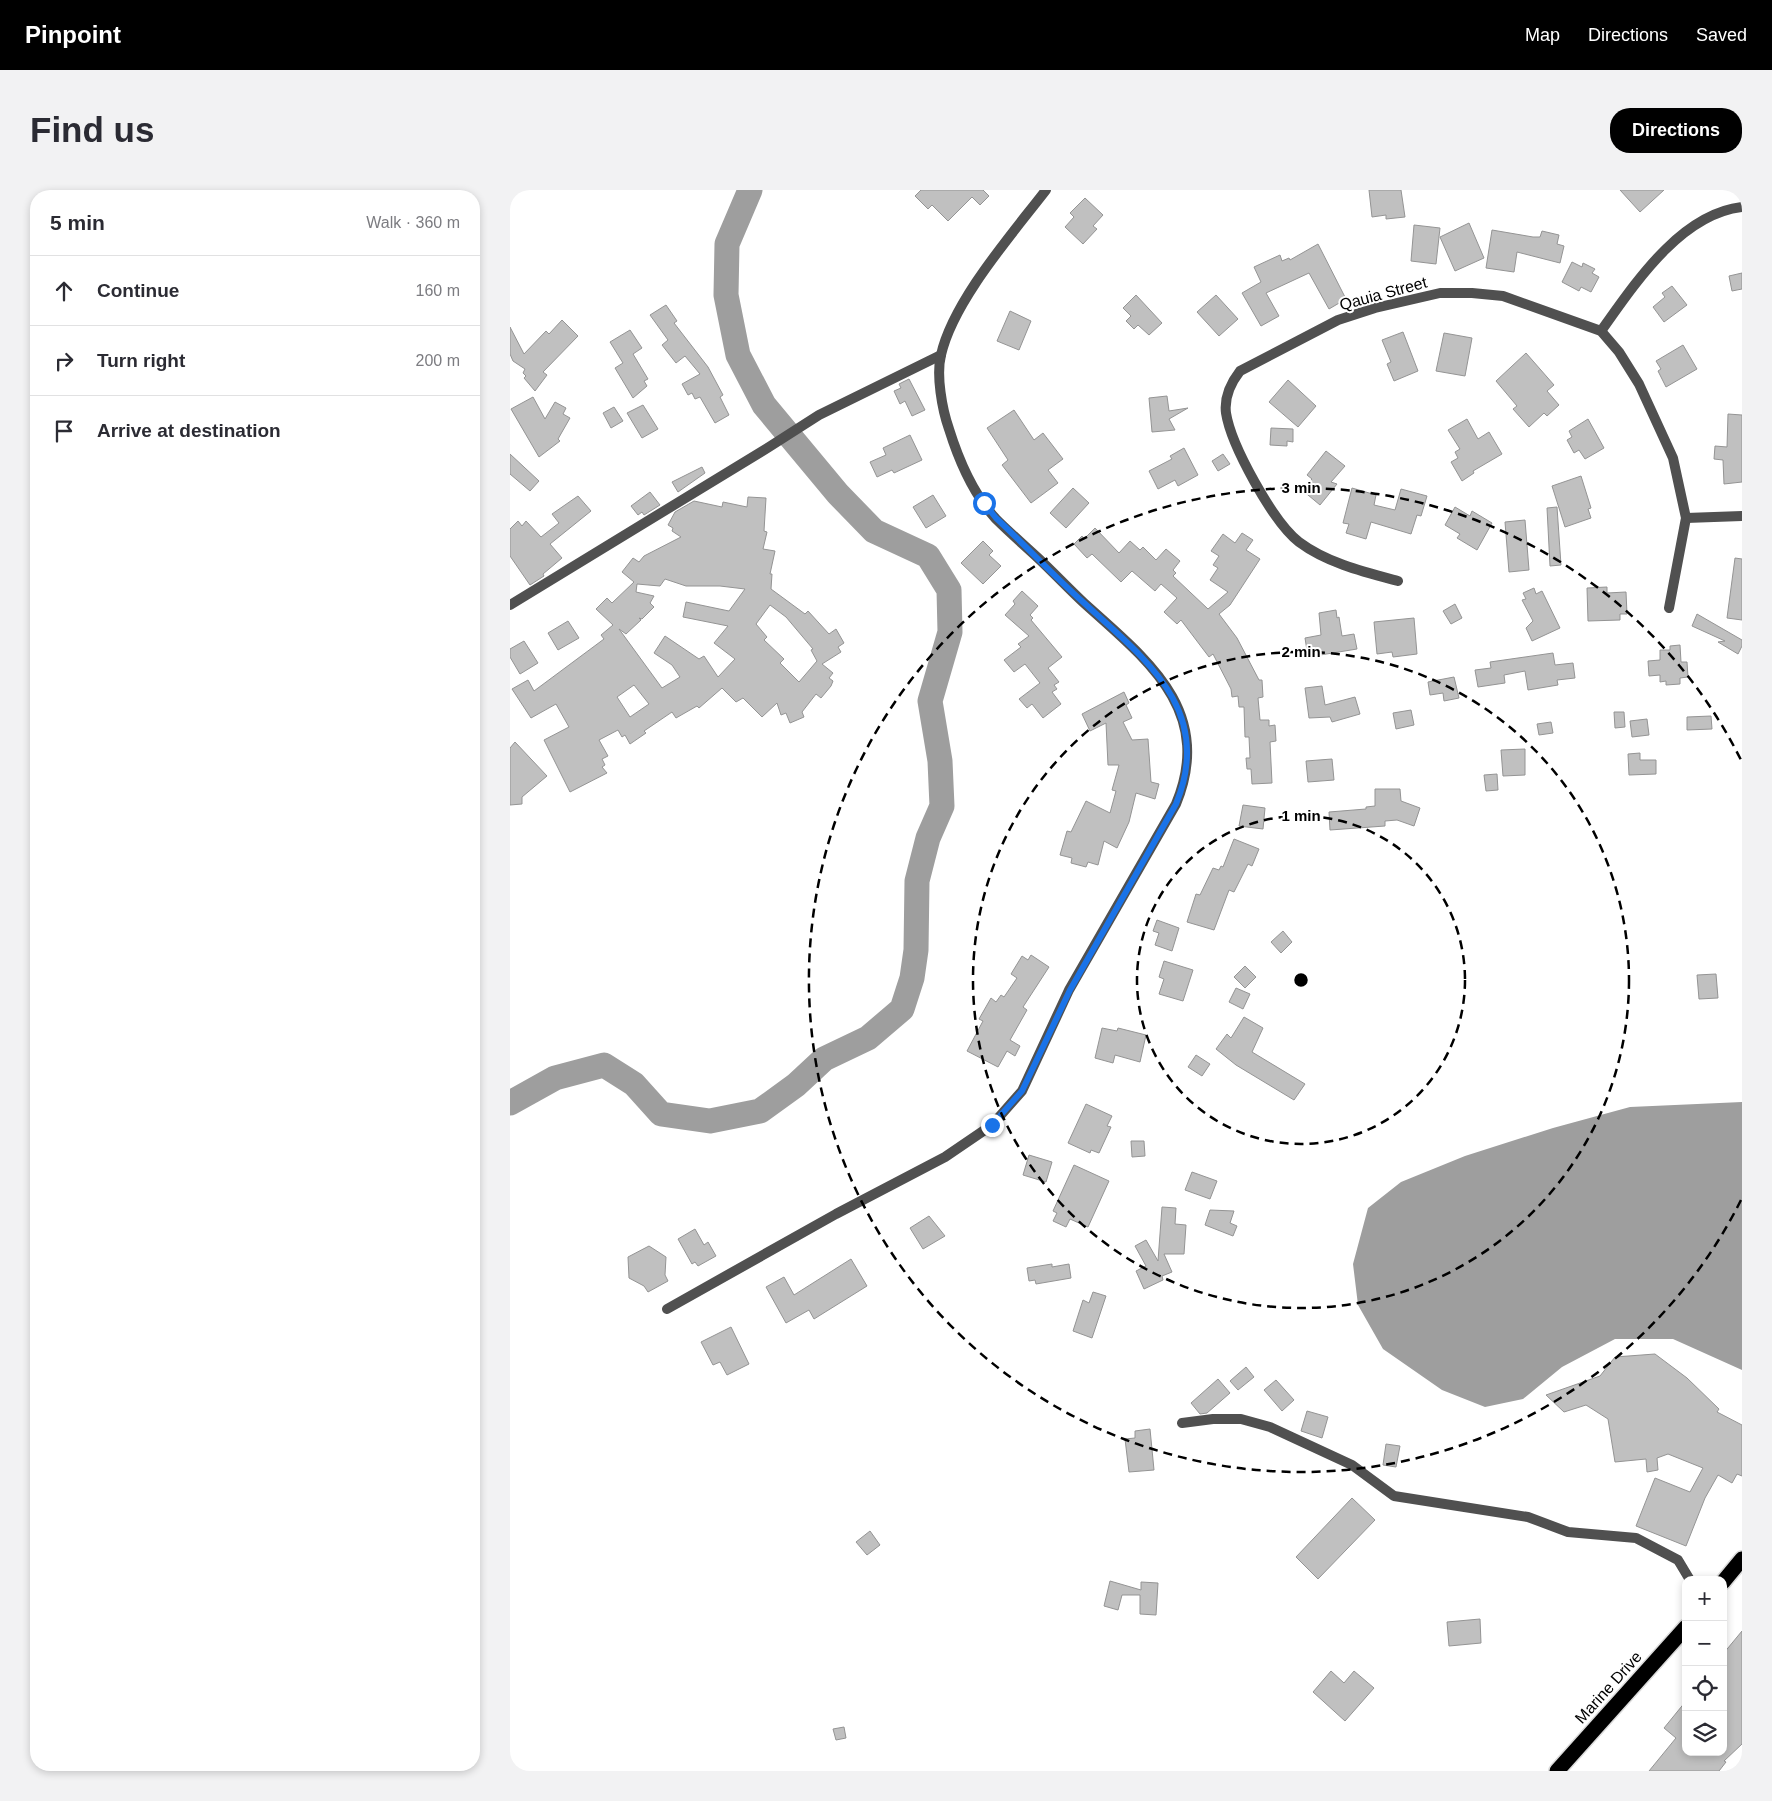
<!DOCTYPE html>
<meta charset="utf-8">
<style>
:root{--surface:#fff;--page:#f2f2f3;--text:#2b2b33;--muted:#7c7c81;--line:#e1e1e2;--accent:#000}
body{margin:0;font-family:Arial,sans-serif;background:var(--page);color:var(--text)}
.controls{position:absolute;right:15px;bottom:15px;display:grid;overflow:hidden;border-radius:10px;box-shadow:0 2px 8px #0003}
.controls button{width:45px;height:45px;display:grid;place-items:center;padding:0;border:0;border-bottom:1px solid var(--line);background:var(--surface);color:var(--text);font:25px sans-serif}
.stop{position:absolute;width:15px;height:15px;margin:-11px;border:4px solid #1a73e8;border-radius:50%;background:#fff}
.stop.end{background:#1a73e8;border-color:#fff;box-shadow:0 1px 5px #0008}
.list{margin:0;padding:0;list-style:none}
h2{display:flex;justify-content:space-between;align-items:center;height:65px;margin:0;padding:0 20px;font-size:21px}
h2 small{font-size:16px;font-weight:400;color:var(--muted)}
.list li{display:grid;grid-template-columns:32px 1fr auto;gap:15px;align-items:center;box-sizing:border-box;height:70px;padding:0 20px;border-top:1px solid var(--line)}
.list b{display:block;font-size:19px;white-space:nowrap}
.list em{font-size:16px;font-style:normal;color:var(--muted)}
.icon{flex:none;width:28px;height:28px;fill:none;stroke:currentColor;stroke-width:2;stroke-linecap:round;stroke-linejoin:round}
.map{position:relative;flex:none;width:1232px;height:1581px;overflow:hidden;border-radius:20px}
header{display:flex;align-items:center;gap:30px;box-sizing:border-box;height:70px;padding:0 25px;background:var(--accent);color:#fff}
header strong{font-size:24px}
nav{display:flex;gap:28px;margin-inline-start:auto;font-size:18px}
.intro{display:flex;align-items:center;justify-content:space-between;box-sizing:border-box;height:120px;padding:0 30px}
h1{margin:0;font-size:35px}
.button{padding:12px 22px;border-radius:20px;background:var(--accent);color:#fff;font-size:18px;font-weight:700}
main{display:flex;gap:30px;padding:0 30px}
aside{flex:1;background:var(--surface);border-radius:20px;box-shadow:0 2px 8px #0003}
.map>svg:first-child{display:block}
.water{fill:#9e9e9e}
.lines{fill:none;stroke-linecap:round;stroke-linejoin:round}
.river{stroke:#9e9e9e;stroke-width:25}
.building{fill:#c0c0c0;stroke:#949494;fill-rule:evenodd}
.highway-casing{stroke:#dbdbdb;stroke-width:18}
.street{stroke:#505050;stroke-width:10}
.highway{stroke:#000;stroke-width:15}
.route{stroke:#1a73e8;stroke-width:6}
.ring{fill:none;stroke:#000;stroke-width:2.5;stroke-dasharray:9 6}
.labels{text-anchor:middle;stroke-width:4;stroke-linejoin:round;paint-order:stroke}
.street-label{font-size:16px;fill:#000;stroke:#fff}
.centre{fill:#000;stroke:#fff;stroke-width:2.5}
.ring-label{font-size:15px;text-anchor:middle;font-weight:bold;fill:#000;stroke:#fff;stroke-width:4;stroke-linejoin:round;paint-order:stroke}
</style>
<header>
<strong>Pinpoint</strong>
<nav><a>Map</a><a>Directions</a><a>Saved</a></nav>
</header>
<div class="intro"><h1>Find us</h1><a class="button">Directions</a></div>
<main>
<aside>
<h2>5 min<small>Walk · 360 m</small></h2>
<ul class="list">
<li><svg class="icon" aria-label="ahead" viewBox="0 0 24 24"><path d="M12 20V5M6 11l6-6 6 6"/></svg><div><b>Continue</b></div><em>160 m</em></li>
<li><svg class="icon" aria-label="right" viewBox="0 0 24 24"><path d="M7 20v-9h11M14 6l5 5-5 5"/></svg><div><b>Turn right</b></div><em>200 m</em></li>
<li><svg class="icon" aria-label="arrive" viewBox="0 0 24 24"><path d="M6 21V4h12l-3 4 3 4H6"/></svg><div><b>Arrive at destination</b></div></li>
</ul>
</aside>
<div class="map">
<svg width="1232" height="1581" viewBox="0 0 1232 1581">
<rect width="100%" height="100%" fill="#fff"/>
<path class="water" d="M1232 912V1180L1163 1149H1105L1052 1177 1013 1209 975 1217 932 1200 873 1159 848 1115 843 1074 858 1018 891 992 955 966 1043 938 1120 917Z"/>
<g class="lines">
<path class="river" d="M0 913 45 888 94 875 124 894 151 924 200 931 250 921 286 895 314 869 358 848 392 819 402 788 406 760 407 691 418 648 432 616 430 571 420 511 440 442 439 400 418 366 364 341 328 304 254 215 228 165 216 105 217 54 240 0"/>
</g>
<g class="building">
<path d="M411 0H473L479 6 470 15 462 7 438 31 422 15 418 19 405 6Z"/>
<path d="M859 0H891L895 27 876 29V25L862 27Z"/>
<path d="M1110 0H1154L1130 22Z"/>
<path d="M575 8 593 25 583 36 587 39 573 54 555 37 564 27 560 23Z"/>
<path d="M959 33 974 68 945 81 930 47Z"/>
<path d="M904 35 930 38 926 74 901 71Z"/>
<path d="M982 40 1023 47H1030L1032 41 1049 45 1047 54 1054 56 1050 73 1007 62 1004 82 976 78Z"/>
<path d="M808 54 836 109 819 119 799 83 756 103 769 126 751 136 732 103 751 92 744 77 770 65 772 71 779 68 780 70Z"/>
<path d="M1062 72 1072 77 1073 73 1085 79 1082 83 1089 87 1081 102 1071 97 1069 101 1052 92Z"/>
<path d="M1232 83V99L1222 101 1219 86Z"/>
<path d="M1162 96 1177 115 1154 132 1143 117 1155 107 1152 103Z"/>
<path d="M626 105 652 133 639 145 628 135 624 139 616 131 621 126 613 118Z"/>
<path d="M706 105 728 129 709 146 687 122Z"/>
<path d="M156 115 167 131 164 133 198 177 213 205 210 207 219 225 205 233 190 207 185 209 182 203 178 205 172 194 190 184 175 166 166 173 152 155 158 150 140 125Z"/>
<path d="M500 121 521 131 509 160 487 151Z"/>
<path d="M52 130 68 146 33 182 37 185 25 201 14 188 16 186 13 183 15 179 3 171 0 164V137L14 164 36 141 39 144Z"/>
<path d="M120 140 132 158 123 164 138 189 134 191 137 196 123 208 105 178 113 173 100 152Z"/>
<path d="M893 142 908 181 884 191 877 174 881 172 872 150Z"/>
<path d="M934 143 962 148 955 186 926 181Z"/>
<path d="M1173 155 1187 179 1156 197 1148 181 1151 179 1146 171Z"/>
<path d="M1016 163 1044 195 1037 201 1049 215 1037 226 1034 223 1019 237 1003 219 1007 216 986 191Z"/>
<path d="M399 189 415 220 402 226 395 211 390 214 384 201 391 198 389 194Z"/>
<path d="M778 190 806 216 788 237 759 212Z"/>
<path d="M657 206 659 221 678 218 659 229 665 240 642 242 639 208Z"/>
<path d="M23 207 35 229 45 212 56 218 53 224 60 228 48 249 50 251 29 267 1 219Z"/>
<path d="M133 215 148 239 132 248 117 223Z"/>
<path d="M104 217 113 231 101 238 93 223Z"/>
<path d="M504 220 524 250 533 243 553 269 538 280 548 293 521 313 492 275 498 270 477 238Z"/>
<path d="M1218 224 1232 225V292L1214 294 1213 270 1204 269 1205 256 1217 257Z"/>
<path d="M957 229 968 249 979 242 992 264 963 281 964 283 952 291 941 272 948 268 945 262 950 259 938 240Z"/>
<path d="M1078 229 1094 258 1075 269 1069 260 1064 263 1057 250 1062 247 1059 241Z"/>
<path d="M761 238 783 239V252L777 251V256L760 255Z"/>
<path d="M400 245 412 270 384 283 382 280 367 287 360 272 376 265 373 258Z"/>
<path d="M674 258 688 285 668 296 665 290 648 299 639 281 662 269 660 266Z"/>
<path d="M816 261 835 276 821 292 827 294 810 315 792 300 802 289 797 285Z"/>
<path d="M0 264 29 291 20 301 0 284Z"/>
<path d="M713 264 720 274 708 281 702 271Z"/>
<path d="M192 277 195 283 168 302 162 292Z"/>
<path d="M1071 286 1081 318 1078 319 1081 328 1055 337 1042 296Z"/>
<path d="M563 298 579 313 556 338 540 323Z"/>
<path d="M842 298 866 305 864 315 885 320 891 299 917 306 911 326 907 325 901 344 861 332 856 349 836 343 839 334 833 333Z"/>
<path d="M140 302 150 315 134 325 132 322 128 325 121 316Z"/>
<path d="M423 305 436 326 416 338 403 317Z"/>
<path d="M68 306 81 321 40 354 52 368 33 384 34 386 20 395 0 366V339L8 331 12 336 16 331 31 347 49 333 42 324Z"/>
<path d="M238 307 256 308 254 341 257 342 253 359 265 361 260 384H262L261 399 295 424 298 421 319 444 326 439 334 453 328 457 331 462 312 474 323 483 319 488 323 491 321 496 311 508 306 504 292 522 294 527 280 533 276 523 271 525 267 513 252 527 233 508 226 512 212 498 189 518 187 516 166 528 162 522 134 541 136 543 120 554 115 545 112 547 108 540 89 550 98 566 92 569 95 575 92 577 97 583 60 602 34 550 59 537 46 514 21 528 2 499 18 490 24 501 94 449 91 445 103 435 86 419 97 408 102 413 124 392 112 382 123 368 129 372 134 366 171 347 162 341 163 338 158 335 165 322 184 311 212 317 213 312 237 317ZM155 389 176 396H210L235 399 219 421 176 412 173 427 218 436 204 453 225 469 208 487 194 466 189 469 155 446 144 463 162 475 170 487 152 498 109 439 116 444 131 430 129 428 132 429 144 417 140 413 144 406 126 402 127 394 150 396ZM260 415 276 427 303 459 301 460 307 471 289 492 270 473 274 469 254 450 257 447 246 434ZM124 495 139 514 120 527 107 507Z"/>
<path d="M945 317 960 326 962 321 982 333 967 360 947 348 950 344 935 335Z"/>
<path d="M1047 317 1051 375 1040 376 1037 318Z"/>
<path d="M1015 330 1019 380 999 382 995 332Z"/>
<path d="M585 338 609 363 620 351 630 360 633 357 646 370 656 359 670 371 663 380 666 383 663 386 698 419 718 402 700 390 708 378 703 375 709 366 701 361 713 344 725 353 732 343 743 350 736 360 750 369 720 415 709 424 727 448 749 490H752L753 507 748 508 750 530H759V536L765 535 766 551 760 552 762 593 742 594 741 579H737L736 568H740L739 547H735L734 517H729L728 506 722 507 721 499 703 464 699 467 671 430 667 434 654 422 667 408 651 394 645 401 622 381 611 392 582 364 577 368 564 354 572 346 574 349Z"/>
<path d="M473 351 483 361 479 365 491 376 473 394 451 373Z"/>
<path d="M1225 368 1232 369V430L1217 428Z"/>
<path d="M1097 397V403L1116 402 1117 424H1110V430L1078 431 1077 398Z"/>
<path d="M1024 398 1026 404 1032 401 1050 438 1022 451 1016 438 1023 431 1012 410 1016 409 1013 403Z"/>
<path d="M512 401 528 416 520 425 523 428 521 430 552 467 538 478 549 492 544 495 547 499 542 502 551 514 533 528 522 514 517 518 509 509 530 493 515 474 504 482 494 470 511 457 508 454 519 446 495 425 505 414 503 411Z"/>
<path d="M945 414 952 428 941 434 933 421Z"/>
<path d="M826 420 827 428 829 427 832 446 844 444 847 459 798 467 795 448 811 445 809 423Z"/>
<path d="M1187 424 1232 450V456L1228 464 1208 452 1215 451 1182 436Z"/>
<path d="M904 428 907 464 883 467 882 462 867 464 864 432Z"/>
<path d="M58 431 69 448 48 460 38 443Z"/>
<path d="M14 451 28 473 10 484 0 467V459Z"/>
<path d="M1170 455 1171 472H1177L1178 487 1170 488V494L1156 495V491L1150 492V485L1139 486 1138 471 1150 470V460H1160V456Z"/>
<path d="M1043 463 1045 475 1063 473 1065 488 1047 490 1048 495 1018 500 1015 481 994 485 995 493 968 497 965 480 981 478 980 472Z"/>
<path d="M944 487 949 508 934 511 933 503 920 505 918 492Z"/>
<path d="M812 496 815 515 845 507 850 524 822 532 820 527 799 528 795 498Z"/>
<path d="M614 502 619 513 616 515 622 528 613 532 622 550 638 549 641 592 649 594 645 609 626 603 619 632 607 658 594 651 588 675 578 672 576 677 561 673 562 668 550 665 557 641 561 642 576 611 600 623 606 601 602 600 609 575H598L596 533 580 541 572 524Z"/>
<path d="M901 520 904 535 886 539 883 523Z"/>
<path d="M1104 522H1114L1115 537 1105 538Z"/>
<path d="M1201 526 1202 539 1177 540V527Z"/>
<path d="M1137 529 1139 545 1122 547 1120 531Z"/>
<path d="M1041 532 1043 543 1029 545 1027 534Z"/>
<path d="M5 552 37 586 12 607V614L0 615V558Z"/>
<path d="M1015 559V585L993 586 991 560Z"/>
<path d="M1130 563V570H1146V584L1119 585 1118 564Z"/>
<path d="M822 569 824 590 798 592 796 571Z"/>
<path d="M987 584 988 600 976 601 974 585Z"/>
<path d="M865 599H890L891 611 910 618 904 636 887 630 875 631V636L820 640 819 622 856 619V617L865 616Z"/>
<path d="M733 615 755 618 753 639 729 636Z"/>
<path d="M724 649 749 659 742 676 738 674 724 702 719 700 704 740 677 732 686 704 690 705 703 678 709 680 711 676 713 677Z"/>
<path d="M647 730 669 738 662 761 645 755 649 743 643 741Z"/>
<path d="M773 741 782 752 771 763 761 752Z"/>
<path d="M521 765 539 777 513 817 517 820 500 850 510 856 505 866 497 861 488 877 457 861 473 831 469 829 481 808 486 812 491 805 494 807 507 788 501 784 512 766 518 770Z"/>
<path d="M654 771 683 780 673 811 649 804 654 789 649 787Z"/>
<path d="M735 776 746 787 735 798 724 787Z"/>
<path d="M1206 784 1208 808 1189 809 1187 785Z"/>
<path d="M726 798 740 804 733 819 719 812Z"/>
<path d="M734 827 753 838 742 862 795 894 784 910 726 875 706 859 717 844 721 848Z"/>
<path d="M592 838 607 841 608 838 636 845 630 872 605 865 603 873 585 868Z"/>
<path d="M686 865 700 874 692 886 678 877Z"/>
<path d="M576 914 602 926 597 936 601 937 589 963 581 960 580 963 558 953Z"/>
<path d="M621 951H634L635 966 622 967Z"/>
<path d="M519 965 542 972 536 992 513 985Z"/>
<path d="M564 975 599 991 578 1037 560 1029 556 1037 543 1031 547 1023 543 1021Z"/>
<path d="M682 982 707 991 700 1009 675 1000Z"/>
<path d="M652 1017 666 1018 665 1034 676 1035 674 1064H654L662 1082 652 1086 653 1090 634 1099 626 1081 636 1076 625 1056 636 1050 648 1071Z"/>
<path d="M700 1020 724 1021 720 1033 727 1036 723 1046 695 1035Z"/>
<path d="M419 1026 435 1046 413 1059 400 1038Z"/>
<path d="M185 1039 194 1055 198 1052 206 1066 188 1076 185 1072 182 1074 168 1049Z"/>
<path d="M139 1056 156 1067 155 1085 158 1091 138 1102 134 1096 119 1088 118 1067Z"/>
<path d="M341 1069 357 1096 304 1129 299 1120 276 1133 256 1097 274 1087 284 1105Z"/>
<path d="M542 1074V1077L559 1074 561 1088 526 1094 525 1090 519 1091 517 1078Z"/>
<path d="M583 1102 596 1106 582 1148 563 1141 573 1110 579 1113Z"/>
<path d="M221 1137 239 1174 217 1185 210 1172 203 1175 191 1152Z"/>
<path d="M1145 1164 1177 1188 1209 1219 1207 1222 1232 1235V1286L1227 1284 1222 1293 1208 1285 1195 1308 1176 1356 1126 1336 1145 1288 1180 1302 1193 1278 1158 1264 1147 1268 1148 1280 1137 1282 1136 1269 1105 1272 1098 1229 1076 1215 1054 1222 1036 1205 1090 1186 1105 1167Z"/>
<path d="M736 1177 744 1187 728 1200 720 1191Z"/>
<path d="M708 1189 720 1203 697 1223 690 1224 681 1213Z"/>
<path d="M766 1190 784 1210 772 1221 754 1200Z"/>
<path d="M797 1221 818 1227 812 1248 791 1241Z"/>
<path d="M640 1239 644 1280 619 1282 615 1249 625 1248V1241Z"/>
<path d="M876 1254 890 1256 886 1277 873 1275Z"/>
<path d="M842 1308 865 1330 808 1389 786 1367Z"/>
<path d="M360 1341 370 1355 357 1365 346 1352Z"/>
<path d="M600 1391 631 1400V1392L648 1393 646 1425 630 1424V1405H612L608 1420 594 1416Z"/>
<path d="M970 1429 971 1453 939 1456 937 1432Z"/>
<path d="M1232 1441V1554L1214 1571 1216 1572 1209 1581H1139L1166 1548 1154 1538 1176 1511V1562H1213V1464Z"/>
<path d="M821 1481 834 1493 844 1481 864 1498 835 1531 803 1502Z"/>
<path d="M334 1537 336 1548 326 1550 323 1539Z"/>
</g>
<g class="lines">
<defs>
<g id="highway">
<path d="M1213 1392 1232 1369"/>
<path d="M1047 1581 1176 1437"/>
</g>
</defs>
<use href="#highway" class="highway-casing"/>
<g class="street">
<path d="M1091 141C1124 95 1170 24 1232 17"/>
<path d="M1176 328 1232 326"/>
<path d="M888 391C854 382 817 373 789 352 763 332 721 255 716 223 714 207 720 194 730 181L828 130 865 118 930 103H962L993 106 1091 141 1109 162 1129 194 1163 268 1176 328 1159 418"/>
<path d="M0 415 259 257 309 225 431 165"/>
<path d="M157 1119 326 1024 435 967 482 935 512 901 559 800 666 614C705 520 636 469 574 413 558 398 543 382 528 368 514 355 499 342 486 329 463 304 449 271 439 239 432 219 426 185 431 165 443 111 503 43 536 0"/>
<path d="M672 1233 703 1229H731L760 1237 842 1275 884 1306 1018 1327 1058 1342 1126 1348 1168 1370 1180 1390"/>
</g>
<use href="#highway" class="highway"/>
</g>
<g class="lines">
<path class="route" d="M474 313 486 328C515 355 543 385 573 412 635 469 705 520 666 614L560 800 512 901 482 935"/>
</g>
<g class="ring">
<circle cx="791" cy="790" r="164"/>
<circle cx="791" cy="790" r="328"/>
<path d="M1231 1010A492 492 0 1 1 1231 570"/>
</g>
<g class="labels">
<g class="street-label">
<text transform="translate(873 103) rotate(-15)" y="6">Qauia Street</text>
<text transform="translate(1098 1497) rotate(-48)" y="6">Marine Drive</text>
</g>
</g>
<circle cx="791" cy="790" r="8" class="centre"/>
<g class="ring-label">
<text x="791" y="303">3 min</text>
<text x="791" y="467">2 min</text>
<text x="791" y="631">1 min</text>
</g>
</svg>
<div class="controls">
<button>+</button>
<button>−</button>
<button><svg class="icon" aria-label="locate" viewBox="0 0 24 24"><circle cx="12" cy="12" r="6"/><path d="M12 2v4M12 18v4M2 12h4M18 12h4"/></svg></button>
<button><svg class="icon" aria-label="layers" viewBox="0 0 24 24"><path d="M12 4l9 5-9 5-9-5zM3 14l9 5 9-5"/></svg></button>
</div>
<div class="stop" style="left:474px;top:313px"></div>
<div class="stop end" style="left:482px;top:935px"></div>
</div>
</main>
